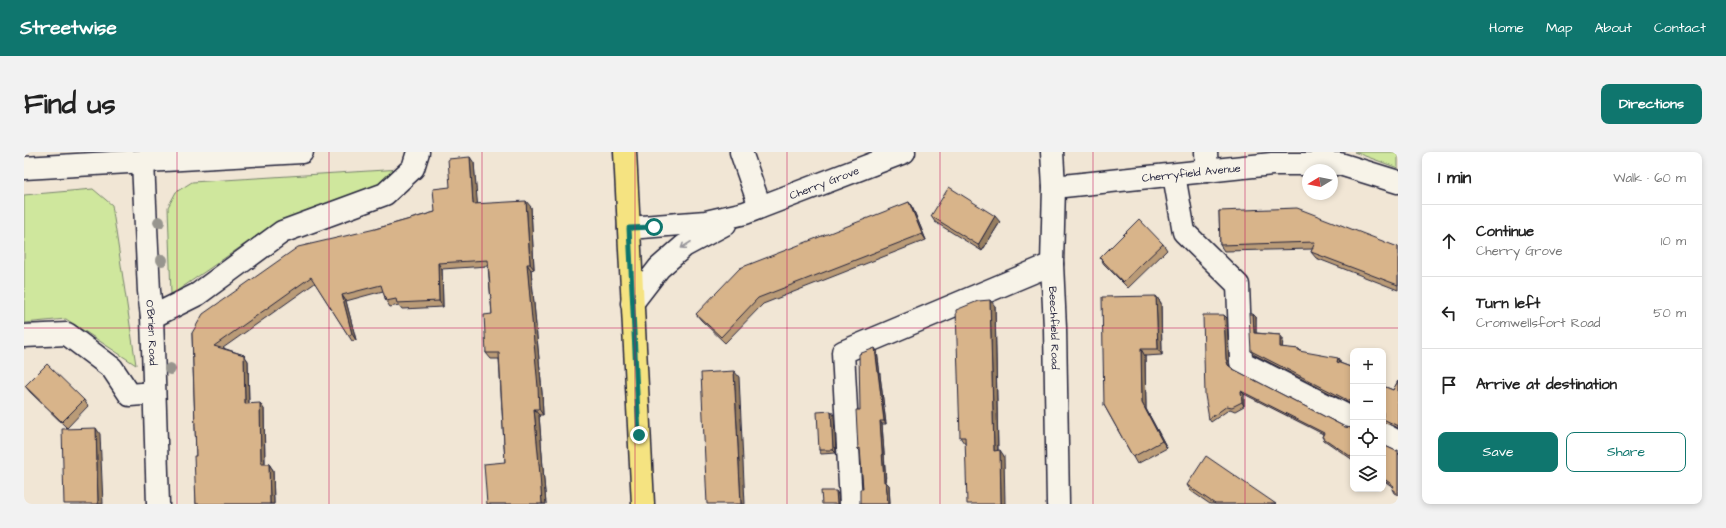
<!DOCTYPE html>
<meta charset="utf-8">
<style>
:root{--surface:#fff;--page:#f2f2f2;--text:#222;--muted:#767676;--line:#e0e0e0;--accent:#0f766e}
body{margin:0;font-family:"Architects Daughter",sans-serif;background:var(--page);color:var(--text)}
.controls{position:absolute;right:12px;bottom:12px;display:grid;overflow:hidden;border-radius:8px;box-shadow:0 2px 6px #0003}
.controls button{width:36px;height:36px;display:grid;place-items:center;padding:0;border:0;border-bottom:1px solid var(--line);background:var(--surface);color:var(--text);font:20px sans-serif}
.compass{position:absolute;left:1278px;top:12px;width:36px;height:36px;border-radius:50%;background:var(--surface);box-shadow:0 2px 6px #0003;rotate:260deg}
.stop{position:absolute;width:12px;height:12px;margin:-9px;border:3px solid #0f766e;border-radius:50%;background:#fff}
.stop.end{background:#0f766e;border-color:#fff;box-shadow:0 1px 4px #0008}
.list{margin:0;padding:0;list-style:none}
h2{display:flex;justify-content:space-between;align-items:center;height:52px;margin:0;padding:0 16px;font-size:17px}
h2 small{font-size:13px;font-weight:400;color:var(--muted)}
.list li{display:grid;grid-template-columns:26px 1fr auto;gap:12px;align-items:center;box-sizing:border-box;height:72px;padding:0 16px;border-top:1px solid var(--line)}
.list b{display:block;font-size:15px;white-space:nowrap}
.list p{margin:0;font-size:13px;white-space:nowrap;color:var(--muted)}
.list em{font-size:13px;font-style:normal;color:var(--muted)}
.actions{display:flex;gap:8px;padding:12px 16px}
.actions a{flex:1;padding:9px 0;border:1px solid var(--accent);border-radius:8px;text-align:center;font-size:14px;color:var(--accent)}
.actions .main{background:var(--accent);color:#fff}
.icon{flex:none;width:22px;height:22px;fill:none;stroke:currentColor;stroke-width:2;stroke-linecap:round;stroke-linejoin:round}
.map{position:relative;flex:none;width:1374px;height:352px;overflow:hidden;border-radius:8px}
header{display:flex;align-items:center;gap:24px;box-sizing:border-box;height:56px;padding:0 20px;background:var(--accent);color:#fff}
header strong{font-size:19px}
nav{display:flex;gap:22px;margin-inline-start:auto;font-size:14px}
.intro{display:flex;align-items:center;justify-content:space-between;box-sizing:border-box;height:96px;padding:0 24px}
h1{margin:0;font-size:28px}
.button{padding:10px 18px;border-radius:8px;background:var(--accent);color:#fff;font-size:14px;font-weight:700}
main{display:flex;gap:24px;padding:0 24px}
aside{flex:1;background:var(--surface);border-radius:8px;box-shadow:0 2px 6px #0003}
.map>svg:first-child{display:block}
.green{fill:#cfe79d;stroke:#78846c}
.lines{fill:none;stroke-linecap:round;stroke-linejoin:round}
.minor-casing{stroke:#22223b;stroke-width:25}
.major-casing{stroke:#22223b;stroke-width:25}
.minor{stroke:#f7f3e8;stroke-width:22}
.major{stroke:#f5e381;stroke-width:22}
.tree{fill:#97958e}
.wall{fill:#ba9b77;stroke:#22223b}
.shaded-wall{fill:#977e61;stroke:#22223b}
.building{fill:#d8b48a;stroke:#22223b}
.oneway{stroke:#97959a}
.route{stroke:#0f766e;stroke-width:5}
.grid{fill:none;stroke:#c2185b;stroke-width:1;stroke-opacity:0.55}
.labels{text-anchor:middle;stroke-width:4;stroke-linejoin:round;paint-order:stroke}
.street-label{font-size:11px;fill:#22223b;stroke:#f7f3e8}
</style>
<header>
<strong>Streetwise</strong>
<nav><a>Home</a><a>Map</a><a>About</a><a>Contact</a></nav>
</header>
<div class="intro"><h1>Find us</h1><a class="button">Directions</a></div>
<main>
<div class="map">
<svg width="1374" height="352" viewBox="0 0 1374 352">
<rect width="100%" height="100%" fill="#f1e6d5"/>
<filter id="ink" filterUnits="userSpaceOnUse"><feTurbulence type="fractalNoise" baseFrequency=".025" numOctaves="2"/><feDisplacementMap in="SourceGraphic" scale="8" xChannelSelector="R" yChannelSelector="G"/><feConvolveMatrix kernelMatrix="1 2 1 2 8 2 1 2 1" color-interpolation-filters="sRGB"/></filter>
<g filter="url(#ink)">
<g class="green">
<path d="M1330 0H1374V16Z"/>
<path d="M377 17 362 34 284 58 250 72 147 143 144 55 152 40 168 30Z"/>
<path d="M69 37 88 53 112 213 42 167 0 171V43Z"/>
</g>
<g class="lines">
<defs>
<g id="minor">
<path d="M717 0 736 55"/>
<path id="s1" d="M1028 0 1030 35 1028 112 1031 176 1034 352"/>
<path d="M1182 0 1183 19"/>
<path id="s2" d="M119 10 125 139 128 165 134 352"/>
<path d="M0 16 278 0"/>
<path d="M1150 23 1160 80 1214 133 1217 210 1329 267"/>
<path id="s3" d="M1030 35 1248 12H1316L1374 30"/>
<path id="s4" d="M605 76 682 70 721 61 880 0"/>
<path d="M608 151 635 116 660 94 701 72"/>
<path d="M128 165 174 142 258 80 361 42 389 16 394 0"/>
<path d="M0 184 43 182 88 216 106 243 130 241"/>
<path d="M1359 282 1374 290"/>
<path d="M827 352 819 200 1028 112"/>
</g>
<path id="major" d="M601 0 619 352"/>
</defs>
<use href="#minor" class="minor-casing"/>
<use href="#major" class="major-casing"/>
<use href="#minor" class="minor"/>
<use href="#major" class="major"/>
</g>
<g class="tree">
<circle cx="135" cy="70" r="6"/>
<circle cx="138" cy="108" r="6"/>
<circle cx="146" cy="217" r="6"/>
</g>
<g class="wall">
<path d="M450 11 453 52 507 55 510 117 507 118 518 241 519 263H515L520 329 522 352H463L481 310 475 207H467L462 201 468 162 464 114 418 117 419 155 378 157 375 153 366 155 362 149 359 139 322 149 332 188 328 189 291 131 199 196 220 203 224 209 225 252 240 257 241 312H245L249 318 250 352H172V304L168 181 351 77 411 60Z"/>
<path d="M885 50 889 57 902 88 739 152 701 191 677 168 672 162Z"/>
<path d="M1195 59 1374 95V138L1292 106 1287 100 1289 97 1200 99 1196 93Z"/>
<path d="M907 64 976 70 958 99 911 70Z"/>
<path d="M1139 92 1143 98 1104 136 1080 112 1076 106Z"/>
<path d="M1132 144 1137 151 1138 203 1121 204 1122 257 1143 296 1113 312 1109 305 1080 253Z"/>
<path d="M971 154 974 298 980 304 940 291 936 285Z"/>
<path d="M1232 165V181L1256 183 1259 187 1258 196 1275 197 1277 200 1316 209V211L1329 216V253L1229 202 1227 199Z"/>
<path d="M1203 166 1205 210 1206 215 1209 217 1321 275 1328 276 1329 275V308L1300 288 1298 285 1299 282 1220 242V254L1211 259 1206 257 1187 270 1185 267Z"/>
<path d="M853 199 862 272H858L862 330 865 333 866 352H836L839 337 837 300 834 297 836 258Z"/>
<path d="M1374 229V276L1359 270V234L1369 238Z"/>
<path d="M1 234 60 248 64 254 43 276 6 240Z"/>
<path d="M810 263 812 301 797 302 795 298Z"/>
<path d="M1359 293 1372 299 1374 298V343L1370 341 1368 337 1369 335 1359 328Z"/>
<path d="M1163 333 1252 352H1186L1167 339Z"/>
</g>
<g class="shaded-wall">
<path d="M446 5 450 11 454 58 449 52Z"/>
<path d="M502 49 507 55 510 117 506 112Z"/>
<path d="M885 50 889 57 902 88 898 82Z"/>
<path d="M971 64 976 70 958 99 954 93Z"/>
<path d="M414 111 418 117 419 155 415 149Z"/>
<path d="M503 112 507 118 518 241 519 263 515 257Z"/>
<path d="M318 143 322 149 332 188 328 182Z"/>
<path d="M1132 144 1137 151 1138 203 1134 197Z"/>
<path d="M966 148 971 154 974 305 970 299Z"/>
<path d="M1229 162 1232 165V185L1230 181Z"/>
<path d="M1200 163 1203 166 1205 210 1206 216 1204 213 1202 207Z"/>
<path d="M1256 183 1259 187 1258 199 1256 195Z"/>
<path d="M851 196 853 199 862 272 860 269Z"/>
<path d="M1117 197 1121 204 1122 257 1143 296 1138 289 1118 251Z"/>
<path d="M220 203 224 209 225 258 221 252Z"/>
<path d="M1314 206 1316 209 1315 214 1313 210Z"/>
<path d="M710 219 715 225 721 352H717Z"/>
<path d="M1217 239 1220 242V254L1218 250Z"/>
<path d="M236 251 240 257 241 318 237 312Z"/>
<path d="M510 257 515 263 520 329 522 352H518Z"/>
<path d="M807 259 810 263 812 301 809 298Z"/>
<path d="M856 269 858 272 862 333 860 330Z"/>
<path d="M72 276 76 282 79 352H74Z"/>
<path d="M976 298 980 304 981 352H977Z"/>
<path d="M245 312 249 318 250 352H246Z"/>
<path d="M862 330 865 333 866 352H864Z"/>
<path d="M812 339 814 342 815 352H813Z"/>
</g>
<g class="building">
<path d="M446 5 449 52 502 49 506 112H503L514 235 515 257H510L516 323 518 352H463L460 312 481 310 475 201H462L460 163 468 162 464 108 414 111 415 149 373 151 372 147 362 149 357 133 318 143 328 182 324 183 287 125 190 194 220 203 221 252 236 251 237 312H245L246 352H172L170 304H172L168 181 179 162 274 95 351 77 411 60 409 37 426 35 424 7Z"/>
<path d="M925 35 971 64 954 93 907 64Z"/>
<path d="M885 50 898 82 734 146 697 185 672 162 716 116Z"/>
<path d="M1273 56 1374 95V133L1287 100 1291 90 1196 93 1195 59Z"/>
<path d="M1115 67 1139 92 1099 130 1076 106Z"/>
<path d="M1132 144 1134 197H1117L1118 251 1138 289 1109 305 1080 253 1078 145Z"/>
<path d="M966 148 970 299 976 298 977 352H943L941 285H936L932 158 954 149Z"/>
<path d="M1225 162H1229L1230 181 1256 183V195L1275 197V199L1314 206 1313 210 1329 216V251L1227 199Z"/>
<path d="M1179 163H1200L1202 207 1204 213 1209 217 1321 275 1328 276 1329 275V306L1298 285 1300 281 1217 239 1218 250 1208 255 1203 254 1185 267 1181 243Z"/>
<path d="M851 196 860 269H856L860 330H862L864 352H836V337H839L836 296 834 297 832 258H836L835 202Z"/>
<path d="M23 212 60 248 38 270 1 234Z"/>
<path d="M710 219 717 352H683L677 221Z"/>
<path d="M1374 229V274L1359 267V234L1369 238Z"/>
<path d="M807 259 809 298H795L793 260Z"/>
<path d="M72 276 74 352H40L38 277Z"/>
<path d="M1359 293 1372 299 1374 298V342L1368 337 1370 334 1359 326Z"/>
<path d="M1182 304 1252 352H1191L1163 333Z"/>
<path d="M797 339H812L813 352H798Z"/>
</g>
<defs><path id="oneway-shaft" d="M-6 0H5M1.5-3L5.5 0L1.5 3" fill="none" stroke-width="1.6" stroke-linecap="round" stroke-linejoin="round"/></defs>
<use class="oneway" href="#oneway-shaft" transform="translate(662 93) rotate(147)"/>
</g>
<g class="lines" filter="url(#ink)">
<path class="route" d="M615 283 605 76 630 75"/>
</g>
<path class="grid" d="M153 0V352M305 0V352M458 0V352M611 0V352M763 0V352M916 0V352M1069 0V352M1221 0V352M0 176H1374"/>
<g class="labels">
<g class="street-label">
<text dy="4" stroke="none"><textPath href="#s3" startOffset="138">Cherryfield Avenue</textPath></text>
<text dy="4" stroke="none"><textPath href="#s4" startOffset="202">Cherry Grove</textPath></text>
<text dy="4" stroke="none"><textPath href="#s1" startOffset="176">Beechfield Road</textPath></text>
<text dy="4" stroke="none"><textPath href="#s2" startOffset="171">O'Brien Road</textPath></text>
</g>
</g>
</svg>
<div class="controls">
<button>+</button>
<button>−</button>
<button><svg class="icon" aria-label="locate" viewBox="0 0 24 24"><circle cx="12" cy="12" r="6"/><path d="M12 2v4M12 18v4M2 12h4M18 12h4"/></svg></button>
<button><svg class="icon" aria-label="layers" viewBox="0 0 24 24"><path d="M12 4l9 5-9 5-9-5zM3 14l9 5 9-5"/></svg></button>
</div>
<svg class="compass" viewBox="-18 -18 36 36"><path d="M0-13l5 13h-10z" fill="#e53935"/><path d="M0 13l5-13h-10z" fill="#767676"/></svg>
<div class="stop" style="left:630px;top:75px"></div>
<div class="stop end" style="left:615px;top:283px"></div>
</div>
<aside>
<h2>1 min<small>Walk · 60 m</small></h2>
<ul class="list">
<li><svg class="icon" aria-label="ahead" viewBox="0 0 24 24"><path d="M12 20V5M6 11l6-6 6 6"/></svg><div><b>Continue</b><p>Cherry Grove</p></div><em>10 m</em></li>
<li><svg class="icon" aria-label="left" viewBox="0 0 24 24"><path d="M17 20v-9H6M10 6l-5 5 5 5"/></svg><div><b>Turn left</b><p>Cromwellsfort Road</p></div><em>50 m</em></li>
<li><svg class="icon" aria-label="arrive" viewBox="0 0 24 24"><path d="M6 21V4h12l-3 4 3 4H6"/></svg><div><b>Arrive at destination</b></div></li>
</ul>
<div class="actions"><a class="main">Save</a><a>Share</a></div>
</aside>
</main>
